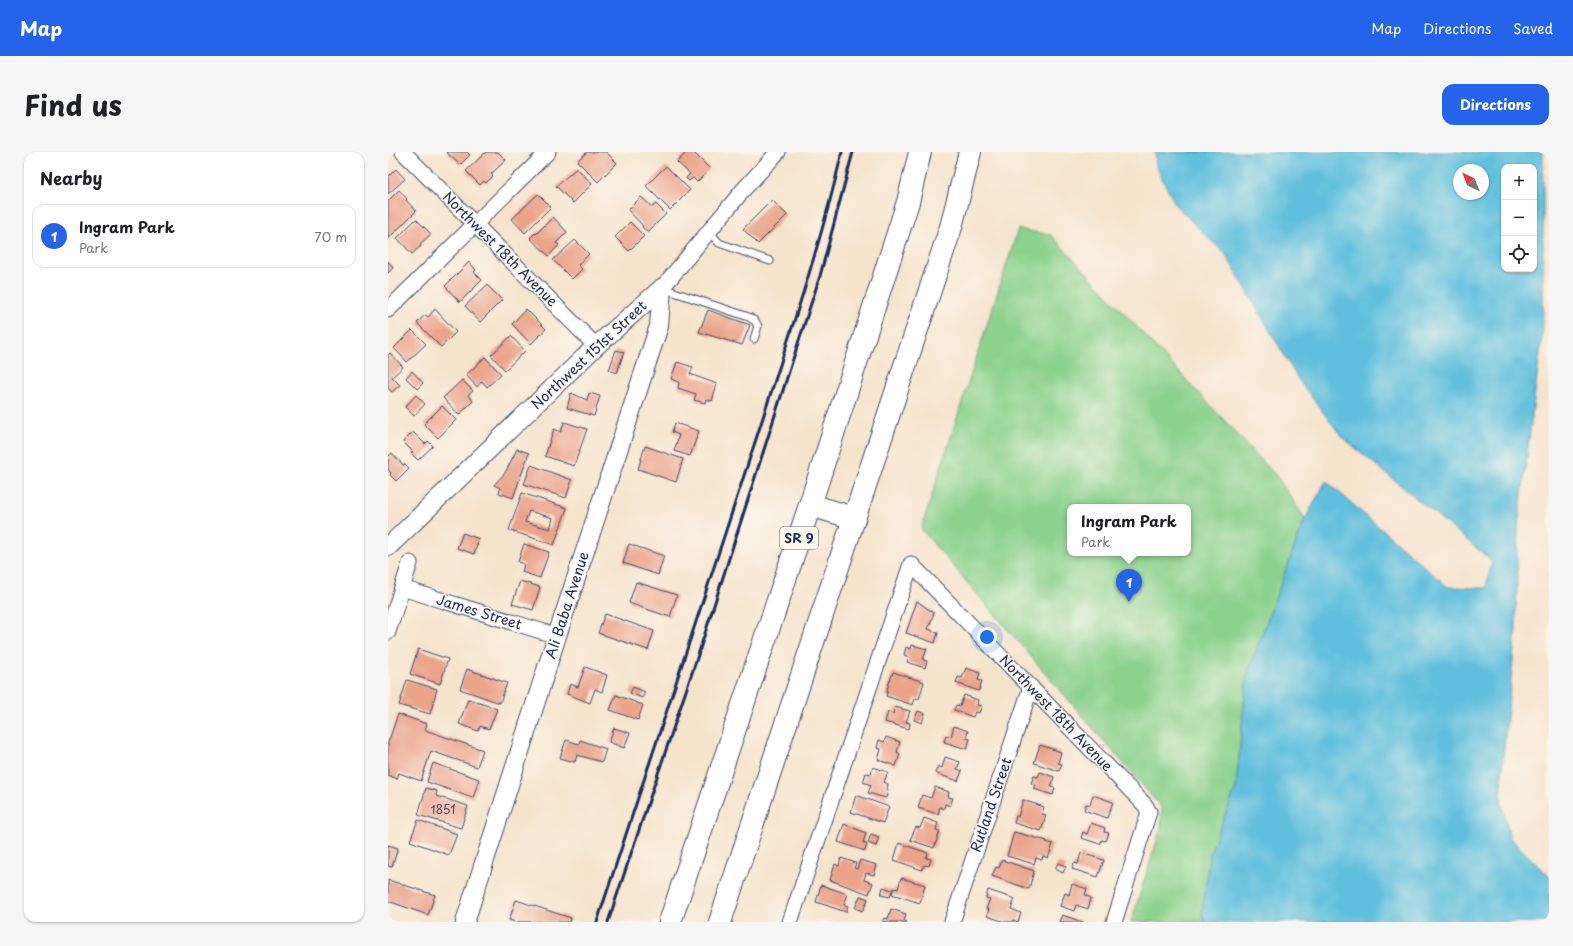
<!DOCTYPE html>
<meta charset="utf-8">
<style>
:root{--surface:#fff;--page:#f6f6f6;--text:#202124;--muted:#757577;--line:#e0e0e0;--accent:#2563eb}
body{margin:0;font-family:"Playpen Sans",sans-serif;background:var(--page);color:var(--text)}
.controls{position:absolute;right:12px;top:12px;display:grid;overflow:hidden;border-radius:8px;box-shadow:0 1px 3px #0004}
.controls button{width:36px;height:36px;display:grid;place-items:center;padding:0;border:0;border-bottom:1px solid var(--line);background:var(--surface);color:var(--text);font:20px sans-serif}
.compass{position:absolute;left:1065px;top:12px;width:36px;height:36px;border-radius:50%;background:var(--surface);box-shadow:0 1px 3px #0004;rotate:317deg}
.you{position:absolute;left:599px;top:485px;width:14px;height:14px;margin:-10px;border:3px solid #fff;border-radius:50%;background:#1a73e8;box-shadow:0 0 0 6px #1a73e833}
.badge{display:grid;place-items:center;width:26px;height:26px;border-radius:50%;background:var(--accent);color:#fff;font-size:13px;font-weight:700}
.pin{position:absolute;translate:-50% -33px;filter:drop-shadow(0 1px 2px #0008)}
.pin::after{content:'';position:absolute;top:21px;width:14px;height:12px;background:inherit;clip-path:polygon(0 0,100% 0,50% 100%)}
.popup{position:absolute;left:679px;top:352px;width:124px;height:52px;box-sizing:border-box;display:grid;place-content:center;border-radius:8px;background:var(--surface);filter:drop-shadow(0 1px 3px #0005);font-size:13px;white-space:nowrap;color:var(--muted)}
.popup b{font-size:15px;color:var(--text)}
.popup::after{content:'';position:absolute;left:50%;top:100%;margin-left:-8px;border:8px solid transparent;border-top-color:var(--surface)}
.list{margin:0;padding:0;list-style:none}
h2{display:flex;justify-content:space-between;align-items:center;height:52px;margin:0;padding:0 16px;font-size:17px}
h2 small{font-size:13px;font-weight:400;color:var(--muted)}
.list li{display:grid;grid-template-columns:26px 1fr auto;gap:12px;align-items:center;box-sizing:border-box;height:64px;margin:0 8px 8px;padding:0 8px;border:1px solid var(--line);border-radius:12px}
.list b{display:block;font-size:15px;white-space:nowrap}
.list p{margin:0;font-size:13px;white-space:nowrap;color:var(--muted)}
.list em{font-size:13px;font-style:normal;color:var(--muted)}
.icon{flex:none;width:22px;height:22px;fill:none;stroke:currentColor;stroke-width:2;stroke-linecap:round;stroke-linejoin:round}
.map{position:relative;flex:none;width:1161px;height:770px;overflow:hidden;border-radius:12px}
header{display:flex;align-items:center;gap:24px;box-sizing:border-box;height:56px;padding:0 20px;background:var(--accent);color:#fff}
header strong{font-size:19px}
nav{display:flex;gap:22px;margin-inline-start:auto;font-size:14px}
.intro{display:flex;align-items:center;justify-content:space-between;box-sizing:border-box;height:96px;padding:0 24px}
h1{margin:0;font-size:28px}
.button{padding:10px 18px;border-radius:12px;background:var(--accent);color:#fff;font-size:14px;font-weight:700}
main{display:flex;gap:24px;padding:0 24px}
aside{flex:1;background:var(--surface);border-radius:12px;box-shadow:0 1px 3px #0004}
.map>svg:first-child{display:block}
.green{fill:#8bd28c;stroke:#538075;fill-rule:evenodd}
.water{fill:#5ebfdd;stroke:#3c779e;fill-rule:evenodd}
.building{fill:#eba38a;fill-rule:evenodd}
.lines{fill:none;stroke-linecap:round;stroke-linejoin:round}
.service-casing{stroke:#3c4a6e;stroke-width:9}
.minor-casing{stroke:#3c4a6e;stroke-width:17}
.tertiary-casing{stroke:#3c4a6e;stroke-width:20}
.primary-casing{stroke:#3c4a6e;stroke-width:24}
.service{stroke:#fff;stroke-width:7}
.minor{stroke:#fff;stroke-width:15}
.tertiary{stroke:#fff;stroke-width:18}
.primary{stroke:#fff;stroke-width:22}
.rail{stroke:#1b2f5e;stroke-width:3}
.labels{text-anchor:middle;stroke-width:3;stroke-linejoin:round;paint-order:stroke}
.number-label{font-size:12px;fill:#4f4c69}
.shield{fill:#fbf7ec;stroke:#5e6b89;stroke-width:1}
.shield-label{font-size:13px;font-weight:bold;fill:#1b2f5e}
.street-label{font-size:14px;fill:#1b2f5e;stroke:#fbf7ec}
</style>
<header>
<strong>Map</strong>
<nav><a>Map</a><a>Directions</a><a>Saved</a></nav>
</header>
<div class="intro"><h1>Find us</h1><a class="button">Directions</a></div>
<main>
<aside>
<h2>Nearby<small></small></h2>
<ul class="list">
<li><span class="badge">1</span><div><b>Ingram Park</b><p>Park</p></div><em>70 m</em></li>
</ul>
</aside>
<div class="map">
<svg width="1161" height="770" viewBox="0 0 1161 770">
<rect width="100%" height="100%" fill="#fbf7ec"/>
<filter id="ink" filterUnits="userSpaceOnUse"><feTurbulence type="fractalNoise" baseFrequency=".025" numOctaves="2"/><feDisplacementMap in="SourceGraphic" scale="8" xChannelSelector="R" yChannelSelector="G"/><feConvolveMatrix kernelMatrix="1 2 1 2 8 2 1 2 1" color-interpolation-filters="sRGB"/></filter>
<filter id="wash" filterUnits="userSpaceOnUse"><feTurbulence type="fractalNoise" baseFrequency=".012" numOctaves="4" result="noise"/><feDisplacementMap in="SourceGraphic" scale="16" xChannelSelector="R" yChannelSelector="G"/><feGaussianBlur stdDeviation="0.9" result="paint"/><feColorMatrix in="noise" values="0 0 0 0 0 0 0 0 0 0 0 0 0 0 0 0 0 1.4 0 .05"/><feComposite in="paint" operator="in"/></filter>
<g filter="url(#wash)">
<rect width="100%" height="100%" fill="#f5e4cc"/>
<path class="green" d="M630 77 663 83 890 326 917 367 859 523 848 636 822 701 814 762 816 770H743L773 676 774 656 533 377ZM682 355H800V401H682Z"/>
<path class="water" d="M767 0H1155V177L1130 375 1128 478 1115 606 1113 649 1122 686 1161 724V770H816L814 762 822 701 848 636 859 523 917 367 938 329 1060 435 1098 436 1104 409 954 285 910 227 838 103 788 54 768 14ZM1116 15H1146V117H1116ZM1071 18H1095V42H1071Z"/>
<g id="blocks">
<g class="building">
<path d="M58 0H79L82 3 72 13Z"/>
<path d="M98 0H110L118 8 103 22 105 24 98 31 96 29 92 33 78 19Z"/>
<path d="M199 0H218L229 11 210 30 189 9Z"/>
<path d="M299 0H305L322 17 309 30 305 26 301 29 298 26 302 22 289 10Z"/>
<path d="M278 14 302 38 282 58 258 34Z"/>
<path d="M189 16 204 32 185 51 168 34Z"/>
<path d="M8 17 17 27 0 42V25Z"/>
<path d="M11 38 19 47 18 48 28 59 0 87V49Z"/>
<path d="M150 42 163 55 137 81 124 67Z"/>
<path d="M253 45 264 55 268 52 278 62 260 80 254 75 255 74 240 58Z"/>
<path d="M384 48 399 63 370 92 355 77Z"/>
<path d="M165 65 179 80 168 91 171 93 161 104 142 86 147 81 148 82Z"/>
<path d="M28 67 43 82 32 92 33 94 24 102 9 86Z"/>
<path d="M242 70 256 84 241 99 227 85Z"/>
<path d="M187 88 201 102 190 113 194 117 184 127 165 108Z"/>
<path d="M0 109 5 116 0 121Z"/>
<path d="M81 110 88 118 86 120 94 128 72 150 57 134Z"/>
<path d="M99 133 114 148 92 170 77 154Z"/>
<path d="M47 157 68 180 53 195 29 171 37 163 40 165Z"/>
<path d="M138 157 158 177 143 192 124 172Z"/>
<path d="M320 158 362 173 354 193 311 180Z"/>
<path d="M24 178 38 192 19 210 6 196Z"/>
<path d="M123 184 137 199 117 218 103 203Z"/>
<path d="M228 198 236 200 229 221 221 218Z"/>
<path d="M2 201 15 215 4 225 12 233 4 240 0 236V203Z"/>
<path d="M97 205 113 222 99 235 94 229 89 235 78 223Z"/>
<path d="M289 210 305 215 302 222 329 232 324 249 318 247 317 251 306 248 308 242 290 236 291 230 283 227Z"/>
<path d="M24 219 35 231 29 237 18 226Z"/>
<path d="M74 228 85 239 80 243 85 249 71 263 55 246Z"/>
<path d="M183 241 199 248 201 241 212 244 206 264 179 256Z"/>
<path d="M28 243 37 252 26 264 17 255Z"/>
<path d="M54 254 68 268 50 286 36 272Z"/>
<path d="M176 270 199 277 186 314 157 304 166 277 173 280Z"/>
<path d="M287 271 311 279 302 304 286 299 291 283 284 280Z"/>
<path d="M25 280 37 292 40 289 45 294 30 308 23 301 25 300 15 290Z"/>
<path d="M257 294 295 307 288 330 250 317Z"/>
<path d="M129 297 141 301 125 346 111 341 112 336 106 333 117 321Z"/>
<path d="M4 301 15 313 17 312 21 316 8 329 2 323 3 321 0 318V305Z"/>
<path d="M143 313 184 328 178 346 136 332Z"/>
<path d="M134 341 179 356 166 393 121 378ZM141 359 165 366 162 377 137 370Z"/>
<path d="M75 381 91 387 86 402 69 396Z"/>
<path d="M136 392 161 400 152 426 134 420 136 412 130 410Z"/>
<path d="M241 392 276 404 270 423 235 411Z"/>
<path d="M132 429 152 435 145 458 124 452Z"/>
<path d="M248 430 289 443 282 465 241 451Z"/>
<path d="M529 449 546 461 540 477 550 481 547 491 518 481Z"/>
<path d="M217 462 266 479 260 498 210 481Z"/>
<path d="M524 493 539 497 535 508 539 509 537 516 519 510 521 505 516 503 518 495 523 497Z"/>
<path d="M30 497 60 507 52 532 22 522Z"/>
<path d="M197 515 219 523 214 540 207 537 202 551 179 542 182 532 190 535Z"/>
<path d="M578 516 592 521 590 528 594 529 591 539 568 531 570 525 574 526Z"/>
<path d="M79 517 119 531 112 551 72 537Z"/>
<path d="M505 520 536 530 531 547 527 546 525 553 498 544 500 538 499 537Z"/>
<path d="M19 528 49 537 42 562 11 553Z"/>
<path d="M245 535 257 540 254 546 242 541Z"/>
<path d="M228 543 255 553 250 568 222 558Z"/>
<path d="M576 543 590 548 589 553 594 554 591 561 587 560 585 565 566 558 568 553 572 554Z"/>
<path d="M80 547 109 557 101 577 92 574 90 579 71 572Z"/>
<path d="M507 555 522 559 518 570 522 571 521 577 497 570 500 560 505 562Z"/>
<path d="M530 559 537 562 534 571 526 568Z"/>
<path d="M10 562 39 572 37 578 95 598 89 615 43 599 33 629 11 621 9 627 0 623V591Z"/>
<path d="M566 574 580 579 578 586 582 587 579 597 556 590 558 583 563 585Z"/>
<path d="M226 576 242 581 236 596 221 590Z"/>
<path d="M498 585 512 590 509 600 512 602 508 614 490 608 493 597 489 596 491 588 496 590Z"/>
<path d="M178 588 191 592 192 588 218 597 214 610 189 603 187 610 172 606Z"/>
<path d="M652 593 673 600 670 611 674 612 671 619 646 611Z"/>
<path d="M557 605 572 610 569 617 574 619 570 629 547 621 550 614 554 616Z"/>
<path d="M45 611 91 627 85 646 39 630Z"/>
<path d="M485 615 500 620 496 630 500 632 499 637 500 638 498 646 480 641 483 633 475 630 478 621 483 622Z"/>
<path d="M652 620 666 625 663 635 667 636 665 643 646 637 648 633 643 631 646 624 650 625Z"/>
<path d="M547 635 561 640 560 645 565 646 562 654 557 652 556 657 552 655 550 662 530 656 534 643 543 646Z"/>
<path d="M38 636 49 639 48 644 80 654 73 676 30 663Z"/>
<path d="M468 643 501 655 495 671 463 660Z"/>
<path d="M705 643 725 650 719 666 696 658 698 652 702 653Z"/>
<path d="M635 648 656 655 654 662 658 663 653 679 626 671 628 664 630 665Z"/>
<path d="M536 666 550 671 548 678 552 679 546 696 522 688 528 675 532 676Z"/>
<path d="M30 668 69 682 61 703 22 689Z"/>
<path d="M703 671 717 676 716 680 721 681 718 689 714 688 712 692 693 686 695 680 699 682Z"/>
<path d="M456 672 478 681 475 691 479 692 477 699 450 690Z"/>
<path d="M626 680 659 689 658 690 665 692 660 706 655 704 654 708 648 706 646 712 619 704Z"/>
<path d="M483 682 491 685 488 694 480 691Z"/>
<path d="M511 691 540 701 538 706 543 707 541 714 536 713 534 718 506 708Z"/>
<path d="M0 693 10 696 4 715 0 714Z"/>
<path d="M693 701 716 708 710 725 684 717 686 711 690 712Z"/>
<path d="M453 706 468 711 466 716 469 717 472 708 489 713 486 723 478 721 476 728 485 731 481 742 442 728 447 712 451 714Z"/>
<path d="M614 708 646 719 641 737 604 724 608 715 611 716Z"/>
<path d="M670 711 678 714 675 721 667 717Z"/>
<path d="M513 726 537 733 532 751 504 742 506 736 510 737Z"/>
<path d="M0 728 47 743 40 763 0 749Z"/>
<path d="M684 732 699 737 697 743 703 746 700 757 688 753 686 759 672 754 677 741 681 743Z"/>
<path d="M433 733 460 742 456 753 460 754 458 760 428 750Z"/>
<path d="M495 735 504 738 502 745 493 743Z"/>
<path d="M600 738 627 747 623 757 633 761 630 770 625 768V770H617L599 764 601 757H598L602 747 598 746Z"/>
<path d="M472 744 480 747 475 759 467 756Z"/>
<path d="M128 748 183 766 182 770H128L121 768Z"/>
<path d="M503 757 518 762 516 769 519 770H495L496 766 500 767Z"/>
<path d="M674 763 695 770H671Z"/>
</g>
</g>
</g>
<g filter="url(#ink)">
<use href="#blocks" fill-opacity="0" stroke="#3c4a6e" stroke-width="1"/>
<g class="lines">
<defs>
<g id="service">
<path d="M321 79 331 91 382 109"/>
<path d="M274 136 361 165 367 169 370 174 366 187"/>
</g>
<g id="minor">
<path d="M15 0 208 194"/>
<path d="M274 136 356 37 390 0"/>
<path d="M0 158 160 0"/>
<path d="M14 436 169 484"/>
<path d="M0 480 22 411"/>
<path d="M402 770 523 412 757 653 761 660 726 770"/>
<path d="M564 770 643 535"/>
</g>
<g id="tertiary">
<path d="M0 395 208 194 274 136"/>
<path d="M77 770 169 484 271 174 274 136"/>
</g>
<g id="primary">
<path d="M422 353 466 366"/>
<path d="M282 770 422 353 520 50 532 0"/>
<path d="M332 770 563 75 582 0"/>
</g>
</defs>
<use href="#service" class="service-casing"/>
<use href="#minor" class="minor-casing"/>
<use href="#tertiary" class="tertiary-casing"/>
<use href="#primary" class="primary-casing"/>
<use href="#service" class="service"/>
<use href="#minor" class="minor"/>
<use href="#tertiary" class="tertiary"/>
<use href="#primary" class="primary"/>
<g class="rail">
<path d="M209 770C262 608 317 446 369 284 399 190 432 96 454 0"/>
<path d="M220 770 310 503 406 204 432 124 465 0"/>
</g>
</g>
</g>
<g class="labels">
<g class="number-label">
<text x="55" y="662">1851</text>
</g>
<rect class="shield" x="392" y="375" width="38" height="22" rx="3"/>
<g class="shield-label">
<text x="411" y="391">SR 9</text>
</g>
<g class="street-label">
<text transform="translate(112 97) rotate(45)" y="5">Northwest 18th Avenue</text>
<text transform="translate(201 203) rotate(-43)" y="5">Northwest 151st Street</text>
<text transform="translate(179 453) rotate(-72)" y="5">Ali Baba Avenue</text>
<text transform="translate(91 460) rotate(17)" y="5">James Street</text>
<text transform="translate(668 561) rotate(46)" y="5">Northwest 18th Avenue</text>
<text transform="translate(603 653) rotate(-71)" y="5">Rutland Street</text>
</g>
</g>
</svg>
<div class="controls">
<button>+</button>
<button>−</button>
<button><svg class="icon" aria-label="locate" viewBox="0 0 24 24"><circle cx="12" cy="12" r="6"/><path d="M12 2v4M12 18v4M2 12h4M18 12h4"/></svg></button>
</div>
<svg class="compass" viewBox="-18 -18 36 36"><path d="M0-13l5 13h-10z" fill="#e53935"/><path d="M0 13l5-13h-10z" fill="#757577"/></svg>
<div class="you"></div>
<div class="pin badge" style="left:741px;top:450px">1</div>
<div class="popup"><b>Ingram Park</b>Park</div>
</div>
</main>
